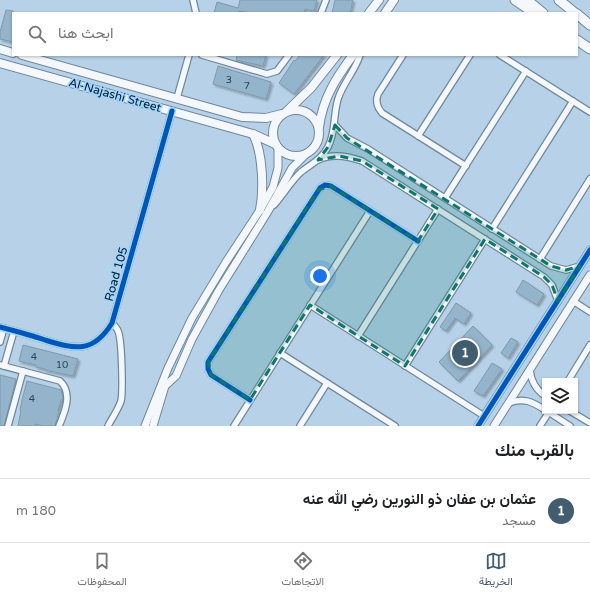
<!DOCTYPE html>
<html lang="ar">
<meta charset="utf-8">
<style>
:root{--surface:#fff;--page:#f2f2f2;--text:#202124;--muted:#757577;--line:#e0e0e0;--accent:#425c70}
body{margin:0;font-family:"Varela Round",Vazirmatn,sans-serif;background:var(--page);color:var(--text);direction:rtl}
.controls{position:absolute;right:12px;bottom:12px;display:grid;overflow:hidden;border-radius:0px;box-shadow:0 1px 3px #0004}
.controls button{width:36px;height:36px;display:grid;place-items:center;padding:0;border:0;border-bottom:1px solid var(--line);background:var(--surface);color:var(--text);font:20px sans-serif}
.you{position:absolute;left:320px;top:276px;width:14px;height:14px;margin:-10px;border:3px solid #fff;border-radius:50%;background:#1a73e8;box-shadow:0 0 0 6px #1a73e833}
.badge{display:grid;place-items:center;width:26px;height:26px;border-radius:50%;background:var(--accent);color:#fff;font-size:13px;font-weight:700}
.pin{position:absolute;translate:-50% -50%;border:2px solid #fff;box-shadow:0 1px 4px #0006}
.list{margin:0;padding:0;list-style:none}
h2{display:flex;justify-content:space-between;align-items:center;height:52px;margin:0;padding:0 16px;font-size:17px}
h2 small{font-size:13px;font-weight:400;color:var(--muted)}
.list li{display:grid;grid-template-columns:26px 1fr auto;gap:12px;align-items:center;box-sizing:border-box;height:64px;padding:0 16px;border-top:1px solid var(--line)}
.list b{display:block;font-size:15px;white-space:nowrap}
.list p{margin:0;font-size:13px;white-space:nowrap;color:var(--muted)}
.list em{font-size:13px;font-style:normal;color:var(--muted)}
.icon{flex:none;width:22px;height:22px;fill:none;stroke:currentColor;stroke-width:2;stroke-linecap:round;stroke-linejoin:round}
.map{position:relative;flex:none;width:590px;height:426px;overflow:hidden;direction:ltr}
.search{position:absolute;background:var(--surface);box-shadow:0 1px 3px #0004;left:12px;right:12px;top:12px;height:44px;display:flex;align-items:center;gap:10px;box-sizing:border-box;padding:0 14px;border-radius:0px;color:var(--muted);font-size:15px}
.sheet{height:116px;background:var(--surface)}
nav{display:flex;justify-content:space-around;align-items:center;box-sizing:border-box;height:56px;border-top:1px solid var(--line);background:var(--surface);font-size:11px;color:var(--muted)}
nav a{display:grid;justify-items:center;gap:2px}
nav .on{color:var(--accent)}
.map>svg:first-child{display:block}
.building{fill:#94b4cb;stroke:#8098aa;filter:url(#shadow)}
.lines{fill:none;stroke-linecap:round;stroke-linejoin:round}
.minor-casing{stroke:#6f889a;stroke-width:8}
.tertiary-casing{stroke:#6f889a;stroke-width:9}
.secondary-casing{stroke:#6f889a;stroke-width:10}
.primary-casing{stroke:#6f889a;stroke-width:11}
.minor{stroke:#f4f8fc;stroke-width:5.5}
.tertiary{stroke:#f4f8fc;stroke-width:7}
.secondary{stroke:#f4f8fc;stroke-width:8}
.primary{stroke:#f4f8fc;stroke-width:9}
.cycleway-casing{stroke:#a3d5fc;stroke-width:8}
.cycleway{stroke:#0057b8;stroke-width:5}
.marked{fill:#0f766e;fill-opacity:0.2;stroke:#0f766e;stroke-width:3;stroke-dasharray:8 5;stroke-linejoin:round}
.labels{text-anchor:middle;stroke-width:3.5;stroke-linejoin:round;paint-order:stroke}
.number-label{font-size:10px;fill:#274356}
.street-label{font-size:12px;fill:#031d2f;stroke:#a3d5fc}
</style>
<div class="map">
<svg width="590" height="426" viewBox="0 0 590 426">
<defs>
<filter id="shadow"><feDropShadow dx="2" dy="2" stdDeviation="1" flood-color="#0004"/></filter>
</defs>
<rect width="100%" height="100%" fill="#b7d2e8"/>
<g class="building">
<path d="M240 0H317L314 11 305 9 304 13H252L239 11 238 13H214L217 2 238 8Z"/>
<path d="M335 0H353L350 13H332Z"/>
<path d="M6 10 13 11V42L0 39V32Z"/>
<path d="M237 55H266L263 66 236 60Z"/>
<path d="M300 55H324L294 94 279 83 294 60 295 61Z"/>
<path d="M218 66 271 82 266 99 213 84Z"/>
<path d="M523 280 544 294 537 305 516 292Z"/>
<path d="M456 303 471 313 464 324 455 318 446 331 440 327Z"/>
<path d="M473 326 492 345 458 381 439 362Z"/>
<path d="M511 338 518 342 508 358 501 353Z"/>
<path d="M23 345 78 359 73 376 45 370V369L36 367V365L19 361Z"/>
<path d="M492 363 502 369 483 396 474 391Z"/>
<path d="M0 375 16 379 4 426H0Z"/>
<path d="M27 381 61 390 63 398 62 400H61L58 411H59L55 426H43L35 424V426H18L21 410H20L22 400Z"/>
</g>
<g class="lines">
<defs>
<g id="minor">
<path d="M193 0 196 13"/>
<path d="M321 13 326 0"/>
<path d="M202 55 267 74 277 71 289 55"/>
<path d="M403 55 378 94C375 101 377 107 382 113L466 166"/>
<path d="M500 55 590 112"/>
<path d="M177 98 189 55"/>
<path d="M335 125 347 138 368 149 551 266 566 270 580 266"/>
<path d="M418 136 470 55"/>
<path d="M318 160C332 153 348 156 362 161L544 277 552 285 558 301"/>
<path d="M445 198 526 71"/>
<path d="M274 205C283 195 291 181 301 172 311 164 322 159 328 147 336 132 333 115 338 99 343 83 355 71 360 55"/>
<path d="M492 229 573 101"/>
<path d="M540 259 590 179"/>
<path d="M573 301 590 312"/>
<path d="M310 305 484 416"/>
<path d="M0 327C15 331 30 335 45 340 75 349 93 354 112 323L172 111"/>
<path d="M358 336 438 209"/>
<path d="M0 342 4 328"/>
<path d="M280 353 395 426"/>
<path d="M0 365 60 381C73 393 65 412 59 426"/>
<path d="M4 366 14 331"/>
<path d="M405 366 485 239"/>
<path d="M530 370C531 381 535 389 545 396"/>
<path d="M568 381 590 345"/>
<path d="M250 400 211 375 208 369V362L320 188 325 185 331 186 418 241"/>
<path d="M509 403C523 397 533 402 545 410"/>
<path d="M547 411 570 426"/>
<path d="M570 411 590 423"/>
<path d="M8 426 23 371"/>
<path d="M108 426C112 418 118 410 121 401 123 392 122 339 118 331 117 328 114 325 112 323"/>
<path d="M234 426 370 211"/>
<path d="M300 426 327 383"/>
<path d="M540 426 549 412"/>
</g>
<g id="tertiary">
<path d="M145 426 168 368 192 318 226 262 260 210 273 187 278 168V148"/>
<path d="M153 426 165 386 176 376 192 339 219 290 267 213 292 168 306 154"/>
<path d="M478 426 590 250"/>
<path d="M494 426 590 275"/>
</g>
<g id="secondary">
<path d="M369 13 379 0"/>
<path d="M385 13 394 0"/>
<path d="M0 49 13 53"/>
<path d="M22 55 242 117 266 118 282 114"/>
<path d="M0 63 253 134 275 144"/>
<circle cx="296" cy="133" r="23"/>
<path d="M287 111 311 88 337 55"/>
<path d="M319 127C323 98 336 78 353 55"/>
<path d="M253 134C263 153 264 190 260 210"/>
</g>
<g id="primary">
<path d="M515 0 534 13"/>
<path d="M527 0 543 13"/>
<path d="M559 0 575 13"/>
<path d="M577 14 590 25"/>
<path d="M577 40 590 49"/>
</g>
</defs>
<use href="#minor" class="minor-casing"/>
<use href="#tertiary" class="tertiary-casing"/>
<use href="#secondary" class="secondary-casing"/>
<use href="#primary" class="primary-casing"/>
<use href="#minor" class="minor"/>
<use href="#tertiary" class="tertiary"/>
<use href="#secondary" class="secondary"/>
<use href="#primary" class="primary"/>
<defs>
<g id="cycleway">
<path d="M0 327C15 331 30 335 45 340 75 349 93 354 112 323L172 111"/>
<path d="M250 400 211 375 208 369V362L320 188 325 185 331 186 418 241"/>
<path d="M478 426 590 250"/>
</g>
</defs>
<use href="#cycleway" class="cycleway-casing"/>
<use href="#cycleway" class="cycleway"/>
</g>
<path class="marked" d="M335 125 347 138 551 266 566 270 580 266 558 301 552 285 544 277 485 239 405 366 310 305 250 400 211 375 208 362 318 190 331 186 418 241 438 209 362 161 339 156 318 160 328 147Z"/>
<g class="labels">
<g class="number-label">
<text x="229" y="83">3</text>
<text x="247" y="89">7</text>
<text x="34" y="360">4</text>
<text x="62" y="368">10</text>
<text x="32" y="402">4</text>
</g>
<g class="street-label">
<text transform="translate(115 95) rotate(16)" y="4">Al-Najashi Street</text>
<text transform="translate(116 274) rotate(-74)" y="4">Road 105</text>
</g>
</g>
</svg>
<div class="controls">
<button><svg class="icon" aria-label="layers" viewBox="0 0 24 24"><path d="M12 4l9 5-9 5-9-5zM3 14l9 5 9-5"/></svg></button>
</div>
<div class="you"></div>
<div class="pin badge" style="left:465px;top:353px">1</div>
<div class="search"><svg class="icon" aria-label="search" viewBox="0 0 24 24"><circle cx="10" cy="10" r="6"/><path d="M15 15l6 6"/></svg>ابحث هنا</div>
</div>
<section class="sheet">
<h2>بالقرب منك<small></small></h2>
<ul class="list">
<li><span class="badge">1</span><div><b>عثمان بن عفان ذو النورين رضي الله عنه</b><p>مسجد</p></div><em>180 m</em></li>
</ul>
</section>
<nav>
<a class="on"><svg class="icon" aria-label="map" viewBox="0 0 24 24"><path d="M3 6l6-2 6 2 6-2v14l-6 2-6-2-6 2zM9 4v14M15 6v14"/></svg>الخريطة</a>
<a><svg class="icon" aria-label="directions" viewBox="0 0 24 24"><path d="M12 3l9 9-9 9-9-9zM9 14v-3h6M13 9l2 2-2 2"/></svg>الاتجاهات</a>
<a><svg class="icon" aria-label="saved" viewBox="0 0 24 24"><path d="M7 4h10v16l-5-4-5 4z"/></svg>المحفوظات</a>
</nav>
